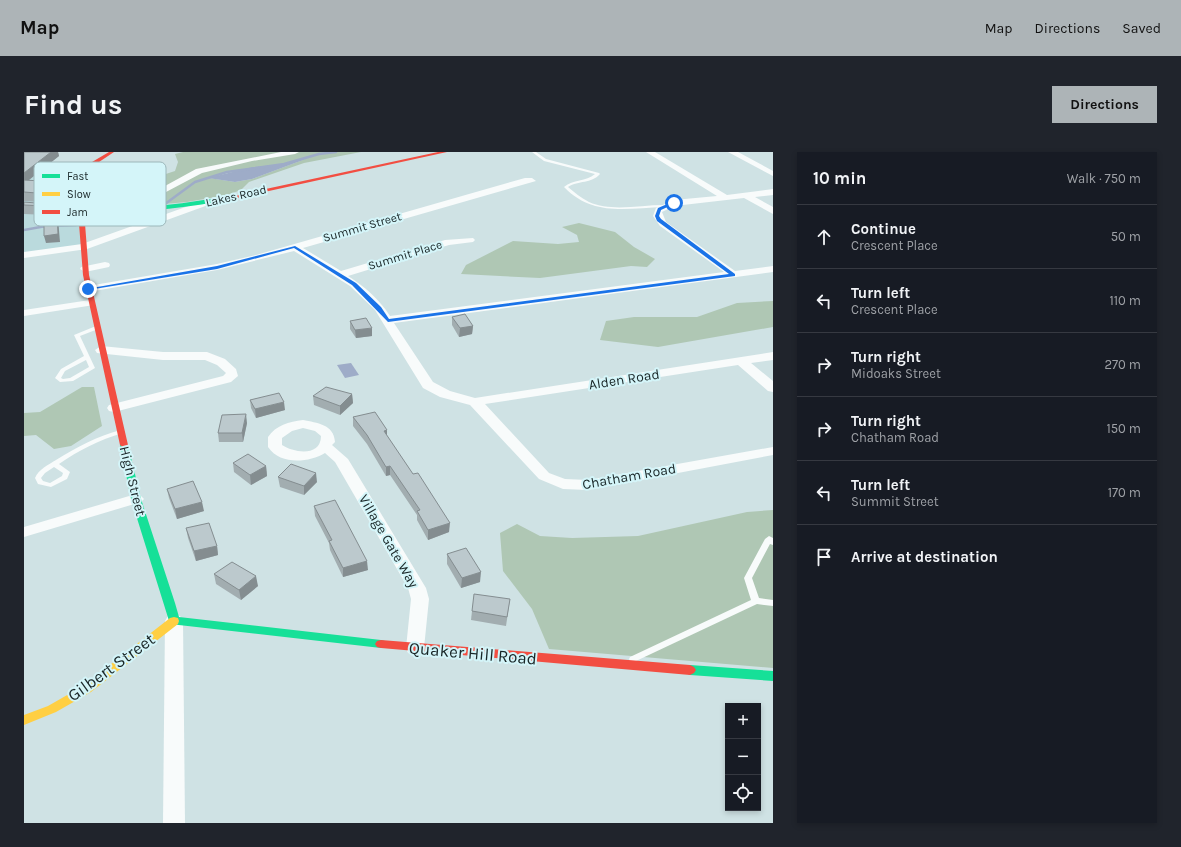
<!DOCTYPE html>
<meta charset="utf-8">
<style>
:root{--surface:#171b24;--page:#20242c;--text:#f1f3f6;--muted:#9ea1a6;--line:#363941;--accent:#adb4b7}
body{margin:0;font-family:Karla,sans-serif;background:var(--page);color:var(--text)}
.controls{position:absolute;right:12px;bottom:12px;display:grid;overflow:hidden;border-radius:0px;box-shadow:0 2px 6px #0003}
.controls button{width:36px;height:36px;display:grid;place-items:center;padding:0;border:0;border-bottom:1px solid var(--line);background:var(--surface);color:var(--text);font:20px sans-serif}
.stop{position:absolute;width:12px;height:12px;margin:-9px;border:3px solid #1a73e8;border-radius:50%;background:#fff}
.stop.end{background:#1a73e8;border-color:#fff;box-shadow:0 1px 4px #0008}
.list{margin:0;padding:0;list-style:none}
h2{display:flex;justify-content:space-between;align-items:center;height:52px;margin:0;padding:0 16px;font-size:17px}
h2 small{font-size:13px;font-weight:400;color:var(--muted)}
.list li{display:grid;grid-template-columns:26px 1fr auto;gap:12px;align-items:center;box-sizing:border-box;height:64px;padding:0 16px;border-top:1px solid var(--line)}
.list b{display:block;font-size:15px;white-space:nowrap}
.list p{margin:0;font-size:13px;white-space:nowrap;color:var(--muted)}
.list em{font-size:13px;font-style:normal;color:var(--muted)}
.icon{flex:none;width:22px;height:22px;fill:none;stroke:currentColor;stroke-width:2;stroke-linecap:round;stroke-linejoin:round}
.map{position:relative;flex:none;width:749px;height:671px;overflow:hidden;border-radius:0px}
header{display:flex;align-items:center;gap:24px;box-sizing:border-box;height:56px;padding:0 20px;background:var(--accent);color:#111}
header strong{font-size:19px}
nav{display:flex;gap:22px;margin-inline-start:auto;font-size:14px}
.intro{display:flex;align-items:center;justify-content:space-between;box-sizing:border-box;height:96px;padding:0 24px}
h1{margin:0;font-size:28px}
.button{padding:10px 18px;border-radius:0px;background:var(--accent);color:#111;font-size:14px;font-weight:700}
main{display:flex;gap:24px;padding:0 24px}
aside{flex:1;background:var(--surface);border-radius:0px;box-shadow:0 2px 6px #0003}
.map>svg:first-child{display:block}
.built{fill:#badadd}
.forest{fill:#afc7b4;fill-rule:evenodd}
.water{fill:#9eacc8}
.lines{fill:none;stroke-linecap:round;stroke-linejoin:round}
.stream{stroke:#9eacc8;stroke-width:2.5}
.lane{fill:#f8fbfb;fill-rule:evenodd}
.street{fill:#f8fbfb;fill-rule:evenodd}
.fast{fill:#16e098;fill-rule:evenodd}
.slow{fill:#ffcf43;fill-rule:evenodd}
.jam{fill:#f24e42;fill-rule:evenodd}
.wall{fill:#a2adb0}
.shaded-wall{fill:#848d90}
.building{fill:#bcc9cd;stroke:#848d90}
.route{fill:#1a73e8}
.labels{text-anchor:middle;stroke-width:4;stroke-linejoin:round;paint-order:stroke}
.far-street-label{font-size:12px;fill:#192627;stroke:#d4f5f9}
.street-label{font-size:14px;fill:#192627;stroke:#d4f5f9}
.near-street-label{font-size:17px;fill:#192627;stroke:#d4f5f9}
.key{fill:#d4f5f9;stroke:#9cb7ba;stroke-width:1}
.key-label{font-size:11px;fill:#192627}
</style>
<header>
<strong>Map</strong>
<nav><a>Map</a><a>Directions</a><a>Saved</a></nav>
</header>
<div class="intro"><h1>Find us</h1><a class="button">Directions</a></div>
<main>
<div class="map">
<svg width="749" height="671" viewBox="0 0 749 671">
<rect width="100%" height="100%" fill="#cfe2e4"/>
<path class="built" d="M0 7 64 19 60 95 0 103Z"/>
<g class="forest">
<path d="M159 0H337L280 11 225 30 217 38 203 43 163 50 119 54 95 53 94 47 105 34 151 19 154 10 151 2ZM292 3 228 27 211 30 185 26 203 20 260 12Z"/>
<path d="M555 71 591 80 610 95 631 107 623 115 607 114 516 126 437 122 442 113 489 89 534 92 555 90 553 83 538 75Z"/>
<path d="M749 149V175L634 195 576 188 582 169 610 165H673L713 151Z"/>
<path d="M58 235H70L78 274 47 294 30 297 12 283 0 284V261L16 260Z"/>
<path d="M749 358V516L525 497 508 457 479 419 476 381 493 372 516 384 548 386 614 384 723 360Z"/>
</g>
<g class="water">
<path d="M295 2 228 27 211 30 184 26 229 15 260 12Z"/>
<path d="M327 211 335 223 321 226 313 213Z"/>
</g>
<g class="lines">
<g class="stream">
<path d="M141 52 171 30 203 20 260 12 295 2 312 0"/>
<path d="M66 72 114 67 136 56"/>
<path d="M0 78 22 74 52 73"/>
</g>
<g class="lane">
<path d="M508 0H512L522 7 575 21 576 22C567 32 555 28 544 35 551 41 557 46 565 50 587 60 616 53 640 53L642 54 640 55C603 56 569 65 540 35 549 27 562 30 571 22L520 9Z"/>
<path d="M72 174 75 176 74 177 56 184 71 216 49 229 36 230 31 226 37 217 60 204 50 183ZM62 208 65 215 46 226 39 227 37 226 41 219Z"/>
<path d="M97 278 99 279 100 280 99 281C75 288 55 298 35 312L46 320 43 327 27 335 14 332 11 326C15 317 24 313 32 308 53 295 73 284 97 278ZM30 315 39 321 38 324 26 331 19 329 17 326 21 321Z"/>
<path d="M745 384 749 386V393L746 392 728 426 735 446 749 448V454L733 452 612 509 609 510 606 509 605 507 606 505 727 448 720 426 741 387Z"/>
</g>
<g class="street">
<path d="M257 0H275L271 2 228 9 178 21 106 59H100L99 57 172 17Z"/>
<path d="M622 0H631L703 43 749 37V43L731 45 749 55V62L720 46 650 54 638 60 642 70 711 119 749 114V120L370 171 409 230 426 239 451 246 749 200V208L727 211 749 229V240L744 239 714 213 461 252 525 321 541 327 564 328 749 295V303L564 338 539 337 515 327 446 253 416 245 399 236 351 158 326 134 270 99 193 118 64 140 59 137 64 134 193 112 232 103 501 26H508L512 29 279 96 317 119 421 88 449 86 451 88 449 90 425 93 324 124C340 134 356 148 366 164L700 120 636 74 629 64 632 56 650 48 693 44Z"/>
<path d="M704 0H714L749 19V24Z"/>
<path d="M184 47 187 48V52L63 97 0 106V100L58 92Z"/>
<path d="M81 110 85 111 86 113 85 115 61 120 56 117 57 115Z"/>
<path d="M66 148 70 149 71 151 70 153 0 164V158Z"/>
<path d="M77 194 139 200H183L201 207 212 217 214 224 207 230 90 260 85 259 83 256 85 253 199 224 202 221 193 213 181 208H139L73 201 71 198Z"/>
<path d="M279 268C293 271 310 272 311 290L308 293 324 307 402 436 405 447 400 496 398 501 391 503 384 501 382 496 387 447 384 436 311 310 301 301C284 311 256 313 244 295V285C252 273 265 270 279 268ZM279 276 291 279 297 284C297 305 270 301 258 293V286L268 279Z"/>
<path d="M112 342 117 344 120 347 117 350 0 385V375Z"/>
<path d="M150 462 156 464 159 469 161 671H139L141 469 144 464Z"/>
</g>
<g class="fast">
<path d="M208 43 210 44V46C141 62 70 63 0 56V52C72 60 137 57 208 43Z"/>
<path d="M100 290 104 293 117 347 151 451 155 465 357 488 361 489 363 492 361 495 357 496 146 472 107 347 96 293Z"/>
<path d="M666 513 749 519V529L666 523 662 521 660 518 662 515Z"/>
</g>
<path class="slow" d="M150 465 154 466 155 469 154 472 67 540 32 560 0 573V563L24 554 59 534 146 466Z"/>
<g class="jam">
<path d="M85 0H90L72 12 66 19 60 59 65 123 104 293 100 296 96 293 59 123 54 59 62 19 68 10Z"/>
<path d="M414 0H423L208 47 205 45Z"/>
<path d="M357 488 666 513 670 515 672 518 670 521 666 523 357 496 353 495 351 492 353 489Z"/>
</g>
</g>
<g class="wall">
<path d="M0 0H34L35 4 4 28 18 29V30L35 32 36 33 50 35 52 45 41 52 0 49Z"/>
<path d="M0 50 24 52 27 62 24 63 0 62Z"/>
<path d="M428 165 449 174 448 182 435 185 428 173Z"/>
<path d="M326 169 348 184 332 186 326 177Z"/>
<path d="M328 242 329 251 316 263 290 253 289 244Z"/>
<path d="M226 248 261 258 232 266 227 256Z"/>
<path d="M329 265 363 284 425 380 404 388 393 368V363L366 323 362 324 343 292 329 274Z"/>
<path d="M223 271 219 290H195L194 281Z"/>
<path d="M209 311 242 314 243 324 227 333 210 320Z"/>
<path d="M254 325 293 330 280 343 256 335Z"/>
<path d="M143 337 180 359 153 367 145 346Z"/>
<path d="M290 354 344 418 319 425 306 398 305 391 291 364Z"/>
<path d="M162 376 193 394 194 403 172 409 164 386Z"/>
<path d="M423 402 456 430 437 436 423 412Z"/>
<path d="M190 422 234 434 217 448 192 432Z"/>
<path d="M486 447 482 474 447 468 448 459Z"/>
</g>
<g class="shaded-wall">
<path d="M27 0H34L35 4 0 32V21Z"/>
<path d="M50 35 52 45 41 52 38 43Z"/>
<path d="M24 52 27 62 24 63 22 54Z"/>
<path d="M33 60 34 67 36 90 22 91 20 84Z"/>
<path d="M449 174 448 182 435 185 436 176Z"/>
<path d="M348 176V184L332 186 331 178Z"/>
<path d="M328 242 329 251 316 263V254Z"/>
<path d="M260 250 261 258 232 266 231 257Z"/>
<path d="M222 262 223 271 219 290 218 281Z"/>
<path d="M363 278V287L360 279Z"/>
<path d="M242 314 243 324 227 333 226 323Z"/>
<path d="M366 314V323L362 324V315Z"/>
<path d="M292 321 293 330 280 343V334Z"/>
<path d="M178 350 180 359 153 367 151 357Z"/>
<path d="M426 371 425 380 404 388V378Z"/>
<path d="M193 394 194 403 172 409 170 399Z"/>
<path d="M343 409 344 418 319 425V416Z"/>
<path d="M457 420 456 430 437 436 438 426Z"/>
<path d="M232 424 234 434 217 448 215 438Z"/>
</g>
<g class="building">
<path d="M0 0H27L0 21Z"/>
<path d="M0 28 18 29 16 30 35 32 33 33 50 35 38 43 0 40Z"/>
<path d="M0 50 24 52 22 54 0 53Z"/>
<path d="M33 60 34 82 20 84V72Z"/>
<path d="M441 162 449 174 436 176 428 165Z"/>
<path d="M342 166 348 176 331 178 326 169Z"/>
<path d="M302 235 328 242 316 254 289 244Z"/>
<path d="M255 241 260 250 231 257 226 248Z"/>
<path d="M351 260 363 278 360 279 389 322 394 321 426 371 404 378 393 359 396 358 366 314 362 315 343 283 329 265Z"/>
<path d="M222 262 218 281H194L198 263Z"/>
<path d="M224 302 242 314 226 323 209 311Z"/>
<path d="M267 312 292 321 280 334 254 325Z"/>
<path d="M169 329 178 350 151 357 143 337Z"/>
<path d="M311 348 343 409 319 416 305 389 308 388 290 354Z"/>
<path d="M185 371 193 394 170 399 162 376Z"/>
<path d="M442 396 457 420 438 426 423 402Z"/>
<path d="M208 410 232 424 215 438 190 422Z"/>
<path d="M450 442 486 447 483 465 448 459Z"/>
</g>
<path class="route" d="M648 50 652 51 637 58 635 64 637 67 711 122V124L364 170 328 133 270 96 193 117 64 138 62 137 193 114 271 94 332 131 357 155 365 167 705 122 633 69 631 64 634 56Z"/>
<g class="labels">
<g class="far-street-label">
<text transform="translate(212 44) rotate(-13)" y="4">Lakes Road</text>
<text transform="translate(338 75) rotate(-16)" y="4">Summit Street</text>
<text transform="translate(381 103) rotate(-17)" y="4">Summit Place</text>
</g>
<g class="street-label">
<text transform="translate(600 227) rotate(-9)" y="5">Alden Road</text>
<text transform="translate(605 324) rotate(-10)" y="5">Chatham Road</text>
<text transform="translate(109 329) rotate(76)" y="5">High Street</text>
<text transform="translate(365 389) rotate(60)" y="5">Village Gate Way</text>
</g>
<g class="near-street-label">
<text transform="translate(449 501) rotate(5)" y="6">Quaker Hill Road</text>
<text transform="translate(87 515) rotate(-36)" y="6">Gilbert Street</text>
</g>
</g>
<rect x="10" y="10" width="132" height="64" rx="6" class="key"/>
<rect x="18" y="22" width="18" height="4" fill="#16e098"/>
<rect x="18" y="40" width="18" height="4" fill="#ffcf43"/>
<rect x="18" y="58" width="18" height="4" fill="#f24e42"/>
<g class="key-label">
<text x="43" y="28">Fast</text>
<text x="43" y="46">Slow</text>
<text x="43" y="64">Jam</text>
</g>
</svg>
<div class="controls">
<button>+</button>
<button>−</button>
<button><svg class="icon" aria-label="locate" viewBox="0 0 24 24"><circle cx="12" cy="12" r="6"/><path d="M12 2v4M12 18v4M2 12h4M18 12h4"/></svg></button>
</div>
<div class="stop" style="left:650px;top:51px"></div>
<div class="stop end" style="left:64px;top:137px"></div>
</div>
<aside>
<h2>10 min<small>Walk · 750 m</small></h2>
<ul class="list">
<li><svg class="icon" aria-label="ahead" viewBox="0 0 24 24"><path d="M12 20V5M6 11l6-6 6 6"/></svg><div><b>Continue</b><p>Crescent Place</p></div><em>50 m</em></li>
<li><svg class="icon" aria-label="left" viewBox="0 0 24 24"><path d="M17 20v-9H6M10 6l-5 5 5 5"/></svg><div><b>Turn left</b><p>Crescent Place</p></div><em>110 m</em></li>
<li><svg class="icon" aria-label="right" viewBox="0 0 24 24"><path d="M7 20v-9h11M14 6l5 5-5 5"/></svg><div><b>Turn right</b><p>Midoaks Street</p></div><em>270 m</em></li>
<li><svg class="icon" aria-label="right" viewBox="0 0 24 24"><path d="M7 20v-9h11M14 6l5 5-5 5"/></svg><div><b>Turn right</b><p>Chatham Road</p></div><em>150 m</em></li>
<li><svg class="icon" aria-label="left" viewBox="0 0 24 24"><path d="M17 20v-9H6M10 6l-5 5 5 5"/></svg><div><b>Turn left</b><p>Summit Street</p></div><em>170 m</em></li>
<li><svg class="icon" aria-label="arrive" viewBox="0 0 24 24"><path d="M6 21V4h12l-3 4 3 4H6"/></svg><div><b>Arrive at destination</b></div></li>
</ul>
</aside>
</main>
